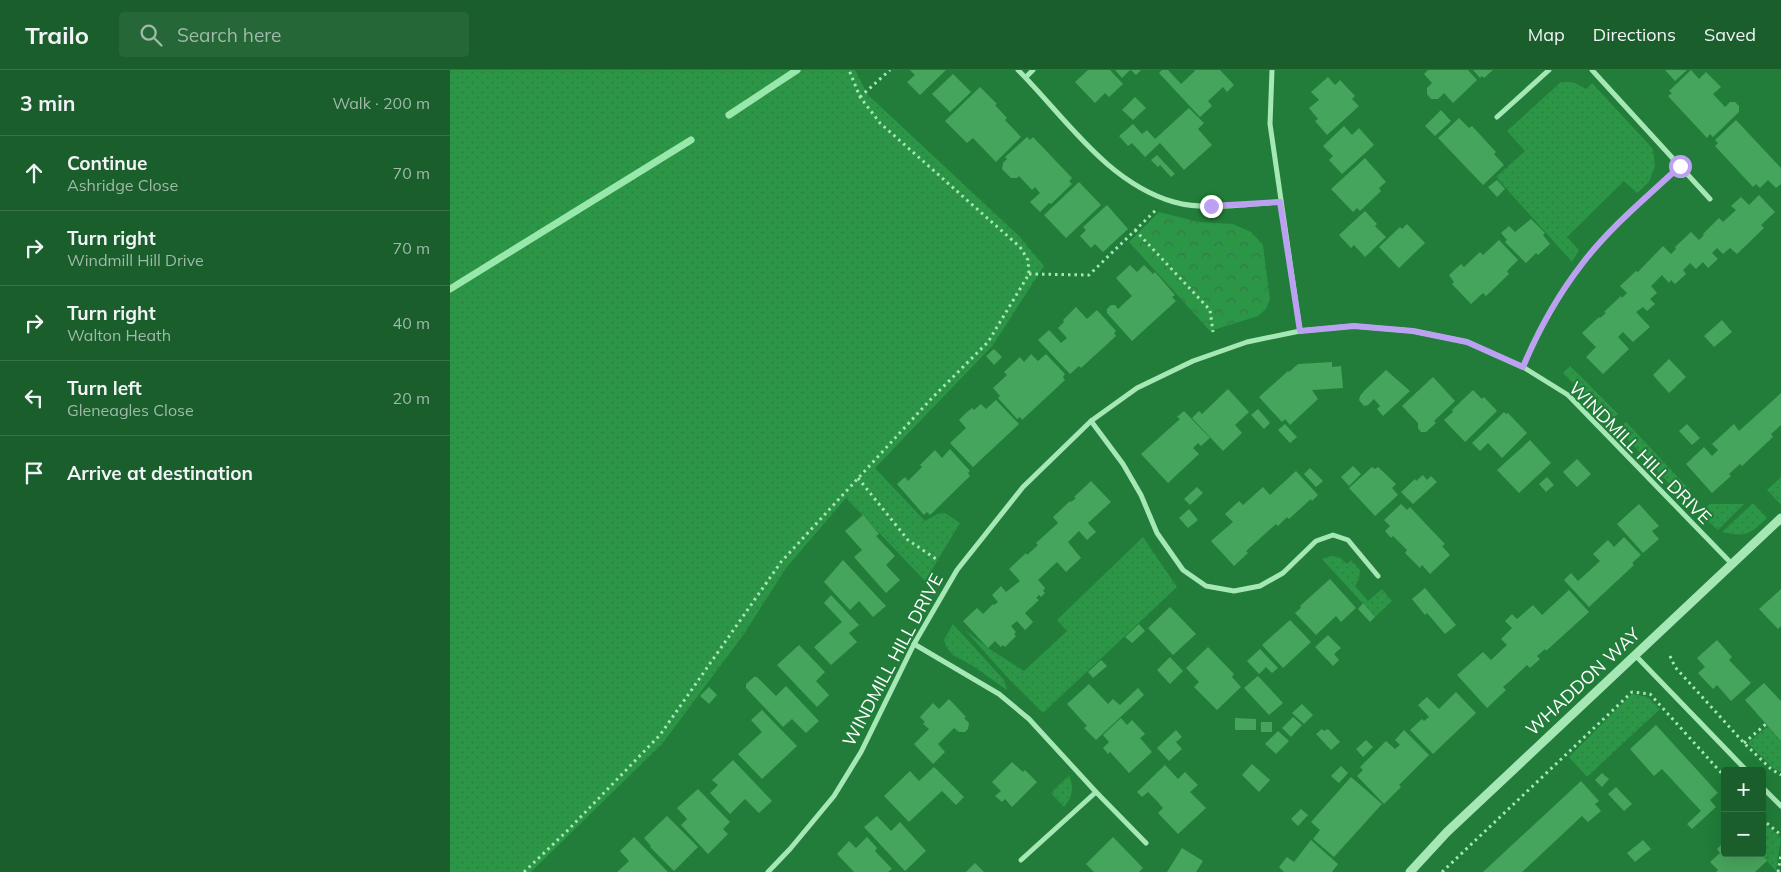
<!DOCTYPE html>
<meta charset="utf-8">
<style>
:root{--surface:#195e2b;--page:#266737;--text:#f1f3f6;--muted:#9fbaa9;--line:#377347}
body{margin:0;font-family:Mulish,sans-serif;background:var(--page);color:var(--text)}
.controls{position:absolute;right:15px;bottom:15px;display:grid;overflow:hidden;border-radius:5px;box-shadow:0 5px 20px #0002}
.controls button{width:45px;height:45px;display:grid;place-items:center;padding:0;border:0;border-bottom:1px solid var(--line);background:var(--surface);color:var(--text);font:25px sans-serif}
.stop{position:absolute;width:15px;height:15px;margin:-11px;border:4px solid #bca0f2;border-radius:50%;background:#fff}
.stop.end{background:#bca0f2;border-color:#fff;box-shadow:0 1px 5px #0008}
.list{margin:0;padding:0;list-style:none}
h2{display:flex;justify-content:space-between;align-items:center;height:65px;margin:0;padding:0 20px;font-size:21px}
h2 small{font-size:16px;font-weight:400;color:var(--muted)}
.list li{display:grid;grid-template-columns:32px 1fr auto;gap:15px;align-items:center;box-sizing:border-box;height:75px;padding:0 20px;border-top:1px solid var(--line)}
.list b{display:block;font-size:19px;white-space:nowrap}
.list p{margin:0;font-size:16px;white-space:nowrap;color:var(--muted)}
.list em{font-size:16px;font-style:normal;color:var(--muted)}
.icon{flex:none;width:28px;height:28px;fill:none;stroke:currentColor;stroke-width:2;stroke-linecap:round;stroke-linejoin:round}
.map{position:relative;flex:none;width:1331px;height:802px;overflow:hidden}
header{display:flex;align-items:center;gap:30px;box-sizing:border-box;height:70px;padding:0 25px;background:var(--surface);border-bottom:1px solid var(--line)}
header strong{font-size:24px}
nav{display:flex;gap:28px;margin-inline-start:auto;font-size:18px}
.search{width:350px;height:45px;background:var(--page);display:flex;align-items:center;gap:12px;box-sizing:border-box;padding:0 18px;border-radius:5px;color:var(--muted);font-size:19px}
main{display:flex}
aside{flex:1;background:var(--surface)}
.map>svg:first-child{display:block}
.grass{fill:url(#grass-dots)}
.forest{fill:url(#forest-crowns)}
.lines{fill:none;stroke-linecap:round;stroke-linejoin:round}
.stream{stroke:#99e8ab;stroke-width:7}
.building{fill:#46a55d}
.path{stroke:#a5e7b5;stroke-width:3;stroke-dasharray:2.5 4;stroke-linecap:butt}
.minor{stroke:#a5e7b5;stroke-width:5}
.tertiary{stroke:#a5e7b5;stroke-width:9}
.route{stroke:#bca0f2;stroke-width:6}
.labels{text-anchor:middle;stroke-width:4;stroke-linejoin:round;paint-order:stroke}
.street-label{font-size:18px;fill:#fff;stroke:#217d39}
</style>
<header>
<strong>Trailo</strong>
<div class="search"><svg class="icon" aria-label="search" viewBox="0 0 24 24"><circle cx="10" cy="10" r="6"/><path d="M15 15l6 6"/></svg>Search here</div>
<nav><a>Map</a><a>Directions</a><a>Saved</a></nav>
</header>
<main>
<aside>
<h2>3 min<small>Walk · 200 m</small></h2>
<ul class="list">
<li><svg class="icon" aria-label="ahead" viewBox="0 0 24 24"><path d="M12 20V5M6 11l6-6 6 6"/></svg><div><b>Continue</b><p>Ashridge Close</p></div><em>70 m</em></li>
<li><svg class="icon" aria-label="right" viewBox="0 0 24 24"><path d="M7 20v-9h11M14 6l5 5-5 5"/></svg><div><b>Turn right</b><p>Windmill Hill Drive</p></div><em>70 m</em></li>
<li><svg class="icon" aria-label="right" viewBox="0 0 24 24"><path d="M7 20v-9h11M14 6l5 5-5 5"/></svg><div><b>Turn right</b><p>Walton Heath</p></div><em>40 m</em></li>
<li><svg class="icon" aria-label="left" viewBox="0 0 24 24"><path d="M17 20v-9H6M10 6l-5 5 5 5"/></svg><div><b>Turn left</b><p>Gleneagles Close</p></div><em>20 m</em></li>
<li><svg class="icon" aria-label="arrive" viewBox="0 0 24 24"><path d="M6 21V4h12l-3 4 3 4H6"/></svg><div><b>Arrive at destination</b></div></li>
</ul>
</aside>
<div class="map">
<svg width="1331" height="802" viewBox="0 0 1331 802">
<defs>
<pattern id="grass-dots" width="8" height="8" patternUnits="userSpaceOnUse" patternTransform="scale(1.25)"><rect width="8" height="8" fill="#2b9645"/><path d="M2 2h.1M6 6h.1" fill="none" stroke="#387848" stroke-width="1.8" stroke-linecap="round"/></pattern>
<pattern id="forest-crowns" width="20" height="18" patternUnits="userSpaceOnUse" patternTransform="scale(1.25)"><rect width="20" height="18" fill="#2b9645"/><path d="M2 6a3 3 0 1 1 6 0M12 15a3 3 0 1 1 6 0" fill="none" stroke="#387848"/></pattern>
</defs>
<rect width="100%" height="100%" fill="#217d39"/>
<g class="grass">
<path d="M0 0H405L418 25 569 166 594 196 543 275 425 398 475 451 487 444 495 443 510 453 475 511 396 428 336 498 294 564 212 674 81 802H0Z"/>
<path d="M1111 12H1123L1136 19 1142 13 1203 79 1205 96 1199 112 1187 123 1174 111 1117 167 1129 180 1122 192 1046 107 1075 81 1057 61Z"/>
<path d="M1120 296 1168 344 1160 351 1113 303Z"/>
<path d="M1176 352 1240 420 1232 427 1168 359Z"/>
<path d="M1331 407V435L1317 420Z"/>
<path d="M1303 433 1317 448C1299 465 1297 467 1272 462Z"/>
<path d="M1260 434H1294L1268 460 1249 443Z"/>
<path d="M693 467 727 517 593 643 557 607 515 560 538 578 574 601 617 561 607 550Z"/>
<path d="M880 486 889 487 897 494 901 490 910 500 909 509 905 516 918 531 932 519 942 531 925 547 872 489Z"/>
<path d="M503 554 554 610 557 620 523 596 503 585 497 578 494 570Z"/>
<path d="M1182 624 1198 627 1210 639 1137 707 1119 687Z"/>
<path d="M1318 656 1331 671V702L1323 698 1298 673Z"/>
<path d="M619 705C624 718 623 726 614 737L601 723Z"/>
<path d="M1312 751 1331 768 1326 801 1310 783H1312Z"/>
</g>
<path class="forest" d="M709 142 749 152 783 154 801 162 813 175 820 229 816 239 808 246 760 261 679 172Z"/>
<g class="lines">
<g class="stream">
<path d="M279 45 347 0"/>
<path d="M0 219 241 70"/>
</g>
</g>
<g class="building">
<path d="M460 0H496L470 25 457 12 465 5Z"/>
<path d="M638 0H660L673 14 659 27 655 23 645 33 625 12Z"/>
<path d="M665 0H680L672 8Z"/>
<path d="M681 0H691L686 5Z"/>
<path d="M712 0H718L731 14 745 1 744 0H770L784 15 777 22 773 17 758 31 762 36 750 47 709 3Z"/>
<path d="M978 0H1018L1027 10 1003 33 994 23 988 29H981L977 24V18L982 13 974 4Z"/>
<path d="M1023 0H1043L1034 8 1032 6 1030 8Z"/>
<path d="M1215 0H1237L1225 11Z"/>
<path d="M1241 0 1249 9 1256 2 1271 17 1263 24 1275 37 1280 32H1285L1289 36V42L1263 67 1260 64 1257 68 1218 26 1222 23 1219 21Z"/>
<path d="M503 4 521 22 500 42 482 24Z"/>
<path d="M878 7 885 15 890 10 905 26 902 29 909 36 877 65 865 51 868 49 859 38 869 30 861 22Z"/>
<path d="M530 17 547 34 545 35 557 48 555 50 571 67 546 92 523 68 517 73 495 51Z"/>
<path d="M685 27 696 38 683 50 672 40Z"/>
<path d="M739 38 754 53 748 59 762 75 734 100 710 73 695 87 682 73 678 76 669 66 683 54 692 64 697 60 705 69Z"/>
<path d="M991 40 1001 51 985 66 975 56Z"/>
<path d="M1009 48 1019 58 1022 56 1046 82 1044 84 1054 95 1033 115 988 68Z"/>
<path d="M1286 50 1331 98V114L1326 118 1318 110 1310 118 1306 114 1303 117 1265 76 1268 73 1265 70Z"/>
<path d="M894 56 902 65 909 58 924 75 892 104 879 90 883 86 873 76Z"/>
<path d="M577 67 580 70 583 67 622 108 619 111 622 114 601 134 599 133 590 142 580 132 590 123 585 117 582 120 569 106 567 108H561L552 99 553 93 557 89 555 87Z"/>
<path d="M707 85 725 104 721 107 710 95 708 97 701 90Z"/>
<path d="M915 88 936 112 929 118 931 121 910 141 907 138 903 142 881 119Z"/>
<path d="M1047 110 1055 119 1047 127 1038 117Z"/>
<path d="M629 112 651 135 616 168 594 145Z"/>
<path d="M1309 125 1325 142 1311 155 1314 158 1287 184 1280 178 1273 184 1267 178 1262 183 1268 189 1258 198 1253 192 1246 199 1240 193 1233 200 1236 204 1225 214 1221 210 1219 213 1212 205 1201 216 1207 223 1200 229 1205 234 1197 241 1193 237 1186 242 1200 257 1183 272 1173 262 1168 267 1179 279 1153 304 1136 287 1146 277 1132 263 1149 247 1150 248 1156 243 1154 242 1171 226 1172 228 1177 223 1170 216 1186 201 1188 202 1213 176 1221 184 1226 179 1225 177 1241 162 1249 170 1254 165 1253 164 1269 148 1273 152 1286 140 1281 136 1291 127 1299 135Z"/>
<path d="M657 135 678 159 653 182 645 174 641 178 630 166 636 160 633 157Z"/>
<path d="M915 141 927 154 925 156 936 167 915 187 904 175 901 178 889 165Z"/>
<path d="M1081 149 1095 163 1093 165 1100 174 1088 185 1086 183 1076 193 1055 172 1057 170 1051 163 1059 156 1065 162Z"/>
<path d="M957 154 975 173 949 198 929 177 950 157 952 159Z"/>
<path d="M1049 170 1068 190 1057 201 1059 204 1036 226 1033 223 1021 234 1002 214 1004 212 999 205 1011 194 1014 197 1030 182 1033 185Z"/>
<path d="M680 195 687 202 694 195 703 204 705 202 725 225 722 227 726 231 682 271 657 243V239L661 235H665L668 239 682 226 666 208Z"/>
<path d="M626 237 637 249 647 240 666 261 664 263 666 266 631 298 629 296 620 304 588 270 599 260 611 273 617 268 608 258 614 252 613 250Z"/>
<path d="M1272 250 1282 262 1264 277 1254 266Z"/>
<path d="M544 279 552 287 544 295 536 286Z"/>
<path d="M581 284 588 291 596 284 615 304 613 307 615 310 572 350 570 347 567 349 548 328 550 326 543 318 557 305 554 302 570 287 574 292Z"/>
<path d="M1219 289 1236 307 1219 323 1203 305Z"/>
<path d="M882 292V297L891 296 893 318 862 320 868 329 840 355 835 349 832 352 809 327 838 301 839 302 848 294Z"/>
<path d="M936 300 960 321 933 346 927 339 930 336 924 329 918 335 914 336 909 330 910 326 915 320Z"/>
<path d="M983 307 1005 331 984 351 986 353 976 362H971L968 358V353L952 336Z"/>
<path d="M778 319 799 342 785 355 792 363 773 381 742 348 749 341 752 344Z"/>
<path d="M1023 320 1032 329 1034 327 1047 341 1015 372 994 350 1003 342 1002 340Z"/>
<path d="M1331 323V355L1321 364 1323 367 1292 396 1290 394 1279 404 1281 406 1262 423 1236 394 1254 377 1262 386 1268 380 1262 374 1284 354 1289 361Z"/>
<path d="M546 330 569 354 523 397 500 373 516 358 509 350 516 343 522 338 524 340 531 334 536 339Z"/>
<path d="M808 339 820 353 814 359 801 345Z"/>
<path d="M734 341 760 368 751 376 748 373 743 378 749 384 718 413 691 384 730 349 727 347Z"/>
<path d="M1054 342 1056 344 1058 343 1077 363 1052 388 1038 373 1030 381 1022 373Z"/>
<path d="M835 354 847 367 840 373 828 360Z"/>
<path d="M1237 354 1250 368 1242 375 1229 361Z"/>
<path d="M1080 370 1101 393 1069 423 1047 400Z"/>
<path d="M500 379 520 401 518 403 520 406 480 445 477 442 474 445 447 414 455 407 458 411 472 397 470 395 485 380 492 388Z"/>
<path d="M1127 389 1141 404 1127 417 1113 402Z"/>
<path d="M903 396 911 404 899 416 891 407Z"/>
<path d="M922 397 925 399 928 397 946 414 942 418 948 425 925 446 899 418Z"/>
<path d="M860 398 873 411 866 417 854 404Z"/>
<path d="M846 401 868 425 862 431 861 429 839 449 837 447 828 456 826 454 796 481 798 483 784 496 761 471 783 452 775 444 789 431 793 435 813 417 820 425Z"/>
<path d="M973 405 977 410 981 406 987 412 963 434 951 422 965 409 966 411Z"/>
<path d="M1097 407 1104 415 1096 422 1089 414Z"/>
<path d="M641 411 661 432 638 453 646 462 637 470 629 461 618 472 631 488 616 502 607 492 588 510 595 518 593 521 595 523 591 527 589 525 586 528 589 530 575 543 583 552 575 560 567 551 561 556 566 562 564 564 566 566 555 577 553 575 551 577 545 571 538 578 513 551 527 538 533 544 543 534 544 535 548 532 542 525 551 516 556 522 570 511 559 499 576 483 577 485 588 475 586 473 608 453 603 447 620 431 621 432 626 428 624 427Z"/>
<path d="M747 417 753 423 740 435 734 429Z"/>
<path d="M951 434 957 440 960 437 973 451 995 474 992 476 1000 485 980 504 972 495 970 498 955 483 957 480 943 466 941 468 935 461 940 456 934 450Z"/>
<path d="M1189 434 1209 456 1202 461 1209 469 1193 483 1167 454Z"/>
<path d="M739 439 748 450 738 458 729 448Z"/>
<path d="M413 445 429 464 426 466 445 486 436 495 450 510 436 523 404 487 412 480 395 461Z"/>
<path d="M1174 467 1191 485 1182 493 1184 495 1139 537 1114 510 1121 503 1128 511 1150 491 1143 484 1158 470 1164 477Z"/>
<path d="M393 490 436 536 423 547 409 531 400 540 374 512Z"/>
<path d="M880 509 906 538 891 552 886 546 866 565 845 543 851 538 850 536Z"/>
<path d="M975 518 1006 555 995 564 977 543 975 545 962 529Z"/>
<path d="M1331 519V556L1328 559 1309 539Z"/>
<path d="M1119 520 1139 542 1096 581 1095 579 1087 586 1090 589 1080 598 1077 595 1060 611 1053 617 1056 620 1037 638 1007 605 1033 582 1041 590 1057 575 1051 569 1062 558 1055 551 1062 544 1067 549 1083 535 1092 545Z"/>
<path d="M381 525 409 555 399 563 407 572 381 595 364 577 392 552 374 533Z"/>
<path d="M913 533 925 547 920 552 908 539Z"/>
<path d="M720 537 746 564 723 585 698 558Z"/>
<path d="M840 550 861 572 833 598 812 575Z"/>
<path d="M689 554 695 561 682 573 675 567Z"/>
<path d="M878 565 891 578 884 584 889 590 883 596 865 577Z"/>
<path d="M1267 570 1282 587 1279 590 1301 613 1281 631 1267 615 1263 619 1248 603 1255 597 1247 588Z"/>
<path d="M349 575 375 602 366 611 379 625 367 637 327 595Z"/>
<path d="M758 577 784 604 782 607 791 617 767 640 744 617 749 612 736 598Z"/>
<path d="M810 579 828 598 822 603 816 597 809 604 797 591Z"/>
<path d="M720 587 733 601 720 614 707 600Z"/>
<path d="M651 590 657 596 643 608 638 602Z"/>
<path d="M808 606 833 633 819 645 794 618Z"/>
<path d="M304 607H307L326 626 336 616 369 651 356 663 342 649 333 657 296 618V614Z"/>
<path d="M1314 613 1331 631V671L1295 630Z"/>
<path d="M639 614 658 634 663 629 670 635 688 618 694 625 646 670 634 658 637 656 617 634Z"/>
<path d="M259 617 267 625 259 634 250 626Z"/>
<path d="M1006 622 1026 643 983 684 960 660 972 649 974 651 979 647 968 635 977 627 989 639Z"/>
<path d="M499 629 516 647 514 648 519 653 518 659 515 662H509L504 658 488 674 495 682 483 694 464 674 479 659 473 654 475 652 470 647 483 633 489 639Z"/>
<path d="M852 634 863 645 854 654 842 643Z"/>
<path d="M312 640 347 676 312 709 288 684 312 662 301 650Z"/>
<path d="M843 647 852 655 841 667 832 658Z"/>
<path d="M671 648 677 655 682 650 695 664 690 668 702 682 679 703 660 682 658 684 653 678 659 672 653 665Z"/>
<path d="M785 648 806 649V660H785Z"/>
<rect x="811" y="652" width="11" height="10"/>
<path d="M1206 655 1268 723 1260 730 1266 737 1242 759 1237 754 1251 741 1212 699 1204 706 1180 679Z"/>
<path d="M872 659 874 661 878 659 890 672 881 680 866 664Z"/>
<path d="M726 660 732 667 726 672 732 679 719 691 707 678Z"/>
<path d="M954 660 979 685 949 715 951 717 934 734 907 706 913 700 910 697 936 671 945 679 950 675 945 670Z"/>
<path d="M828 661 839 671 826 684 815 674Z"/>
<path d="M916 670 923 677 913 687 906 679Z"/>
<path d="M283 690 322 731 309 743 295 729 280 744 260 723 268 715 262 710Z"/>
<path d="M562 692 573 702 575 700 587 712 562 737 555 729 552 732 545 726 551 721 542 712Z"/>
<path d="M802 694 820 710 809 722 792 705Z"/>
<path d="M715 695 728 709 735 702 748 715 740 722 756 738 728 764 708 743 713 738 706 730 698 722 692 727 687 722Z"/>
<path d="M891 696 898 703 889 713 881 706Z"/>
<path d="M484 697 514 727 506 735 492 721 459 752 434 726 460 701 469 711Z"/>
<path d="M1152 703 1159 709 1152 717 1145 710Z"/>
<path d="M901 707 932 734 884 787 863 769 870 760 861 752Z"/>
<path d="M1131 711 1149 731 1145 734 1151 741 1138 752 1132 746 1072 802H1033Z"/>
<path d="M1166 717 1182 734 1174 741 1158 724Z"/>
<path d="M248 719 280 752 273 759 278 764 258 784 231 755 237 749 227 738Z"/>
<path d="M851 739 858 745 848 756 841 749Z"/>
<path d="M217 746 248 777 224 801 200 777 201 776 194 768Z"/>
<path d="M427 746 441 761 450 752 476 781 455 801 414 757Z"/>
<path d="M184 767 218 802H167L179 791 170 781Z"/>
<path d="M417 767 427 778 425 781 442 799 438 802H404L387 784 399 771 406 778Z"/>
<path d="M663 767 693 798 689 802H644L636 794Z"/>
<path d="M861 770 888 794 882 802H834L829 797 837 787 844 792Z"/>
<path d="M1193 770 1201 779 1185 792 1177 783Z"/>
<path d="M1275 771V783H1310L1317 791 1305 802H1266L1268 800 1260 792 1270 783 1267 779Z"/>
<path d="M732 778 753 791 746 802H717Z"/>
<path d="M525 793 534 802H516Z"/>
</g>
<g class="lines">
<g class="path">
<path d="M410 27 440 0"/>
<path d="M685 160 760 240 763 262"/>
<path d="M579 204 639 205 707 139"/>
<path d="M408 408 458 470 489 491"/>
<path d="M1220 586 1225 597 1294 673 1321 699 1331 705"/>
<path d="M1294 673 1316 654"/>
<path d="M1312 749 1331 765"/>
<path d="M74 802 117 761 210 665 331 492 481 329 538 272 579 204 578 190 570 177 430 53 410 27 399 0"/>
<path d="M992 802 1182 622 1200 624 1275 707"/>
<path d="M1328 802 1331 785"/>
</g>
<g class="minor">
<path d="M568 0C615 47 657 113 724 132 755 141 798 134 831 132"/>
<path d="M822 0 820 54 850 261"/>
<path d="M1142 0 1260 129"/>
<path d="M576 7 583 0"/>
<path d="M1047 47 1099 0"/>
<path d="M1073 297C1088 261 1108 225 1132 194 1160 157 1197 127 1230 96"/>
<path d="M641 351 673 394 691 425 707 463 733 500 756 516 784 521 810 516 833 503 866 471 883 465 898 470 928 506"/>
<path d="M464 574 549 624 579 649 646 722 696 773"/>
<path d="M1185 585 1297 701"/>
<path d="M1312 717 1331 736"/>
<path d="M571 790 646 722"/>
<path d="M318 802 340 779 384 726 411 682 464 574 507 500 573 417 641 351 687 318 743 291 797 272 850 261 903 256 963 261 1017 272 1073 297 1118 325 1282 494"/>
</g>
<path class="tertiary" d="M960 802 997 762 1331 448"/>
</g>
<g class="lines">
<path class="route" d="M761 136 830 132 850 261 904 256 963 261 1017 272 1073 297C1088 261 1108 225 1132 194 1160 157 1197 127 1230 96"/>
</g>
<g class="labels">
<g class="street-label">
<text transform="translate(1190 383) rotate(45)" y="6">WINDMILL HILL DRIVE</text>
<text transform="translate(443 590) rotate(-62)" y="6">WINDMILL HILL DRIVE</text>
<text transform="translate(1133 612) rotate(-43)" y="6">WHADDON WAY</text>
</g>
</g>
</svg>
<div class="controls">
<button>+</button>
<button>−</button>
</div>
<div class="stop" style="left:1230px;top:96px"></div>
<div class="stop end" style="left:761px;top:136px"></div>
</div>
</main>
